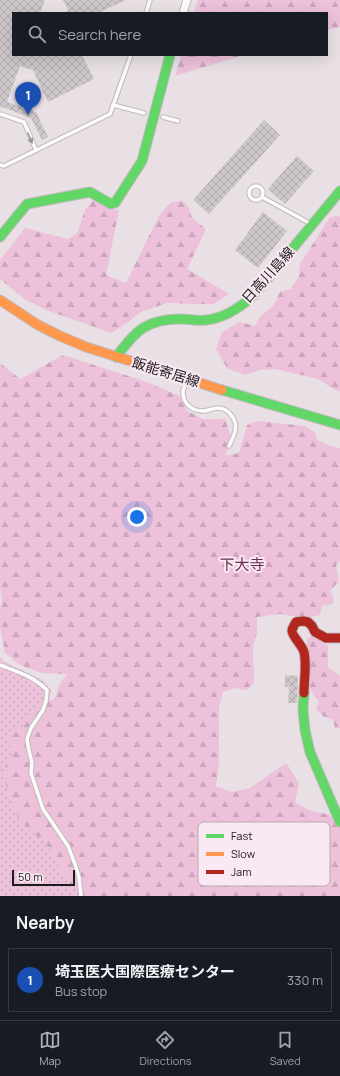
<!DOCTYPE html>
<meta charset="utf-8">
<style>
:root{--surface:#171b24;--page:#242831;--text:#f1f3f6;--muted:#9ea1a6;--line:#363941;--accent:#b2b0b4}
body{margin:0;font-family:Manrope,"Noto Sans JP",sans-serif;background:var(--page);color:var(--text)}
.scale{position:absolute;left:12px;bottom:10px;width:63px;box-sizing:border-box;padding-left:4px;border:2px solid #1f1a1d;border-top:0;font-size:11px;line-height:14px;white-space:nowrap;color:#1f1a1d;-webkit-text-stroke:3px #fae9f2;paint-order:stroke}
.you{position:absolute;left:137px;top:517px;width:14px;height:14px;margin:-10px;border:3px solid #fff;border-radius:50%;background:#1a73e8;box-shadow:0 0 0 6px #1a73e833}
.badge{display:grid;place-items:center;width:26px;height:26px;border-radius:50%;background:var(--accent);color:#fff;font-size:13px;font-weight:700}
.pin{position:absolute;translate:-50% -33px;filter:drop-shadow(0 1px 2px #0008)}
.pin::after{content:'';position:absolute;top:21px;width:14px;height:12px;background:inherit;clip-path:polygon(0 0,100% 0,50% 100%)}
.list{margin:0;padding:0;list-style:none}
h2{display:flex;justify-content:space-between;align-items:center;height:52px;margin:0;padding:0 16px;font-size:17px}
h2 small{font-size:13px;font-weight:400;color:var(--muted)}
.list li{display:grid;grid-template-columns:26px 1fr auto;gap:12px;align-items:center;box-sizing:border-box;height:64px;margin:0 8px 8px;padding:0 8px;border:1px solid var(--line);border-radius:0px}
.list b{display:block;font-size:15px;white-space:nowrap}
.list p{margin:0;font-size:13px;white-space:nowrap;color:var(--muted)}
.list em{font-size:13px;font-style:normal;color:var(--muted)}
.icon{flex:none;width:22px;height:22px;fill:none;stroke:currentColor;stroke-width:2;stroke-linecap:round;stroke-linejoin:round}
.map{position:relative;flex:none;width:340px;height:896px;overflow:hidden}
.search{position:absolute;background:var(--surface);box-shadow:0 4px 16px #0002;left:12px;right:12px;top:12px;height:44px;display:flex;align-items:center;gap:10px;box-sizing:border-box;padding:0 14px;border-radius:0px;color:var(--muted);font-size:15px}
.sheet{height:124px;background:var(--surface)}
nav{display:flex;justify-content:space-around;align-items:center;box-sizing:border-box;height:56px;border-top:1px solid var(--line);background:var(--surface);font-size:11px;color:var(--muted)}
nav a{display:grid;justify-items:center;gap:2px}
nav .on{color:var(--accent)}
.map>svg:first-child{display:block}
.grass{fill:url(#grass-dots)}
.forest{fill:url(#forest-firs)}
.building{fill:url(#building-cross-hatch)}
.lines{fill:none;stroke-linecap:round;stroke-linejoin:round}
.lane-casing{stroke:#c0babd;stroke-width:5.5}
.street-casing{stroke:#c0babd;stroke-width:9}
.fast-casing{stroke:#c0babd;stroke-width:11}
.slow-casing{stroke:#c0babd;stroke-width:11}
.jam-casing{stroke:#c0babd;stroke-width:11}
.lane{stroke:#fcfafb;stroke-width:3.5}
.street{stroke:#fcfafb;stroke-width:7}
.fast{stroke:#63d668;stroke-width:9}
.slow{stroke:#ff974d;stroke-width:9}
.jam{stroke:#b3261e;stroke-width:9}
.oneway{fill:#999597}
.labels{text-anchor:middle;stroke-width:4;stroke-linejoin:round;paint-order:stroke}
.street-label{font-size:14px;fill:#1f1a1d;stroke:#fae9f2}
.neighbourhood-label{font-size:15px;fill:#6a2d53;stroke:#fae9f2}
.key{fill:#fae9f2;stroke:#b8abb2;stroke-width:1}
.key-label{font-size:11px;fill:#1f1a1d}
</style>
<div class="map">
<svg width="340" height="896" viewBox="0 0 340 896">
<defs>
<pattern id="grass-dots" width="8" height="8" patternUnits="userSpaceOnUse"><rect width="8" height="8" fill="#edc1da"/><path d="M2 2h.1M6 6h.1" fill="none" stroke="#cba5bb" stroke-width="1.8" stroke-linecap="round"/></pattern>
<pattern id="forest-firs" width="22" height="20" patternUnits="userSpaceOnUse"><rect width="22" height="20" fill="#edc1da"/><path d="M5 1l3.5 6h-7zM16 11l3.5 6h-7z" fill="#cba5bb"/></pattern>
<pattern id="building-cross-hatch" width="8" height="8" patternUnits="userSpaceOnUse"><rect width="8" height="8" fill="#cec7ca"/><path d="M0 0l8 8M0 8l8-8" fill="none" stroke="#b0aaad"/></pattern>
</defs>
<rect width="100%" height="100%" fill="#e8e0e4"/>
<path class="grass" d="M0 656 3 661 42 680 51 690 48 705 83 896H0Z"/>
<g class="forest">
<path d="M198 0H340V27L327 30V13H194Z"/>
<path d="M181 55H243L175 76Z"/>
<path d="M93 200C102 202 110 207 119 211 114 232 111 253 106 274L108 276 126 283 159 216 171 202 180 201 184 202 189 208 192 218 206 229 187 269 229 294 214 304H196L167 303 141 312 128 322 112 333 46 310 23 298 0 279V260L25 228 68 239 77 233 85 210Z"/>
<path d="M338 216 340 217V391L335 390 318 379 275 369 260 370 245 375 227 368 216 349 222 332 240 322 255 326 261 316 274 305 280 292 291 289 299 276 300 264 330 217Z"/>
<path d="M63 355 147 382 180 396 187 411 203 419H225L232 439 225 456 239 453 247 425 257 421 305 426 315 433 317 440 330 446 340 448V561L336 565 339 581 330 591 334 599 333 604 322 606 320 615 305 618 280 614 257 617V632L253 648 254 683 246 690 234 688 223 692 219 708V761L216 786 232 792 250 788 286 763 299 783 295 802 309 810 330 815 340 828V896H81L77 890 65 879 49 847 21 822 9 797 3 772 12 757V748L7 741 8 733 22 726 37 708 55 698 59 685 67 674 41 673 20 665 5 653 0 627V609L2 600 0 587V363L20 379Z"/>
<path d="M312 635 328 646V667L340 676V728H335L333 720 323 716 316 709 319 701 314 696 309 686 311 678 308 656 305 647 307 640Z"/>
</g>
<g class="building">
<path d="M0 0H45L40 13H13V55H82L94 79 48 102 33 70 20 66 7 102 36 112 48 137 42 140 31 118 0 106Z"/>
<path d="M63 0H126L98 13H66L68 10Z"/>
<path d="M264 120 280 135 209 214 193 200Z"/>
<path d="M297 156 314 171 285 204 268 189Z"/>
<path d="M263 212 287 231 258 268 235 250Z"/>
<path d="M285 675 298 676 297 703H288L289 687H285Z"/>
</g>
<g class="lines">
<defs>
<g id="lane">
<path d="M146 13 150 0"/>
<path d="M113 105 144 113"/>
<path d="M0 114 24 122 36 150"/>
<path d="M163 117 178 121"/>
<path d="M0 165 4 166 110 114 131 55"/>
<circle cx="256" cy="193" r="7"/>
<path d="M262 197 311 224"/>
<path d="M187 380C186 384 183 388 183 392 183 404 192 411 203 411 208 411 213 408 218 408 223 408 228 411 231 415 240 425 234 436 229 446"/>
<path d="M0 665C18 672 33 676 47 690L46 701 43 710 31 728 27 739 29 751 32 762 31 773 43 809 68 846 75 864 79 877 81 896"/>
</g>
<path id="street" d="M183 13 187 0"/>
<g id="fast">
<path d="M0 237 27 204 90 192 111 204 115 203 142 161 170 55"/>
<path d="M116 357C124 347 132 335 143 328 154 321 169 319 181 319 190 319 198 321 206 320 225 318 240 308 254 295L340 191"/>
<path d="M222 390 340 425"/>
<path d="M304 693 303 710 305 730 310 752 340 822"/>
</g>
<path id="slow" d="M0 300 38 325 60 336 86 347 222 390"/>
<path id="jam" d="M304 693C304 680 307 665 304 652 302 645 292 636 292 631 292 628 295 624 296 622L303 621 308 622 312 626 315 632 326 638H340"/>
</defs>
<use href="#lane" class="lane-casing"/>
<use href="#street" class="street-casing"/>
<use href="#fast" class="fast-casing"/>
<use href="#slow" class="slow-casing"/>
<use href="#jam" class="jam-casing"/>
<use href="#lane" class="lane"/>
<use href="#street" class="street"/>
<use href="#fast" class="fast"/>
<use href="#slow" class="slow"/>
<use href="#jam" class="jam"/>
</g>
<defs><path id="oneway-solid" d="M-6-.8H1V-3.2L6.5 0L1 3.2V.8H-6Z"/></defs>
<use class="oneway" href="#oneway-solid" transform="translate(30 138) rotate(66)"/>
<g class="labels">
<g class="street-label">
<text transform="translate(268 275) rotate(-48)" y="5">日高川島線</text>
<text transform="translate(166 372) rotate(17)" y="5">飯能寄居線</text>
</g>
<g class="neighbourhood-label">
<text x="242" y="570">下大寺</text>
</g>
</g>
<rect x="198" y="822" width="132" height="64" rx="6" class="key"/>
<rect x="206" y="834" width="18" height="4" fill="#63d668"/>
<rect x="206" y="852" width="18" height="4" fill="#ff974d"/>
<rect x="206" y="870" width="18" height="4" fill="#b3261e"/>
<g class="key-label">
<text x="231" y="840">Fast</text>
<text x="231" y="858">Slow</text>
<text x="231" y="876">Jam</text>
</g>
</svg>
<div class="scale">50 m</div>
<div class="you"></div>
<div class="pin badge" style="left:28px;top:115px;background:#1a4fb4">1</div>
<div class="search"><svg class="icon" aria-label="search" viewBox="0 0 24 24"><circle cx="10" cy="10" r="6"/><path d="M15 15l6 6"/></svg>Search here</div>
</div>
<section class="sheet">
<h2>Nearby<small></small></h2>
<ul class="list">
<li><span class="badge" style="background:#1a4fb4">1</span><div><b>埼玉医大国際医療センター</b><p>Bus stop</p></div><em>330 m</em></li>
</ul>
</section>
<nav>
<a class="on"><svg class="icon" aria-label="map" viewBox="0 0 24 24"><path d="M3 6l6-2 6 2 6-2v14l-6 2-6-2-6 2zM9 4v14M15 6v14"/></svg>Map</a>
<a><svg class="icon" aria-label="directions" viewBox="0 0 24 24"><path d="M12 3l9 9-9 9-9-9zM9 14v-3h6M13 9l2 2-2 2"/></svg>Directions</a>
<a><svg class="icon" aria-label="saved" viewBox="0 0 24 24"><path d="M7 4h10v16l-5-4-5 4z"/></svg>Saved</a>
</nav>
